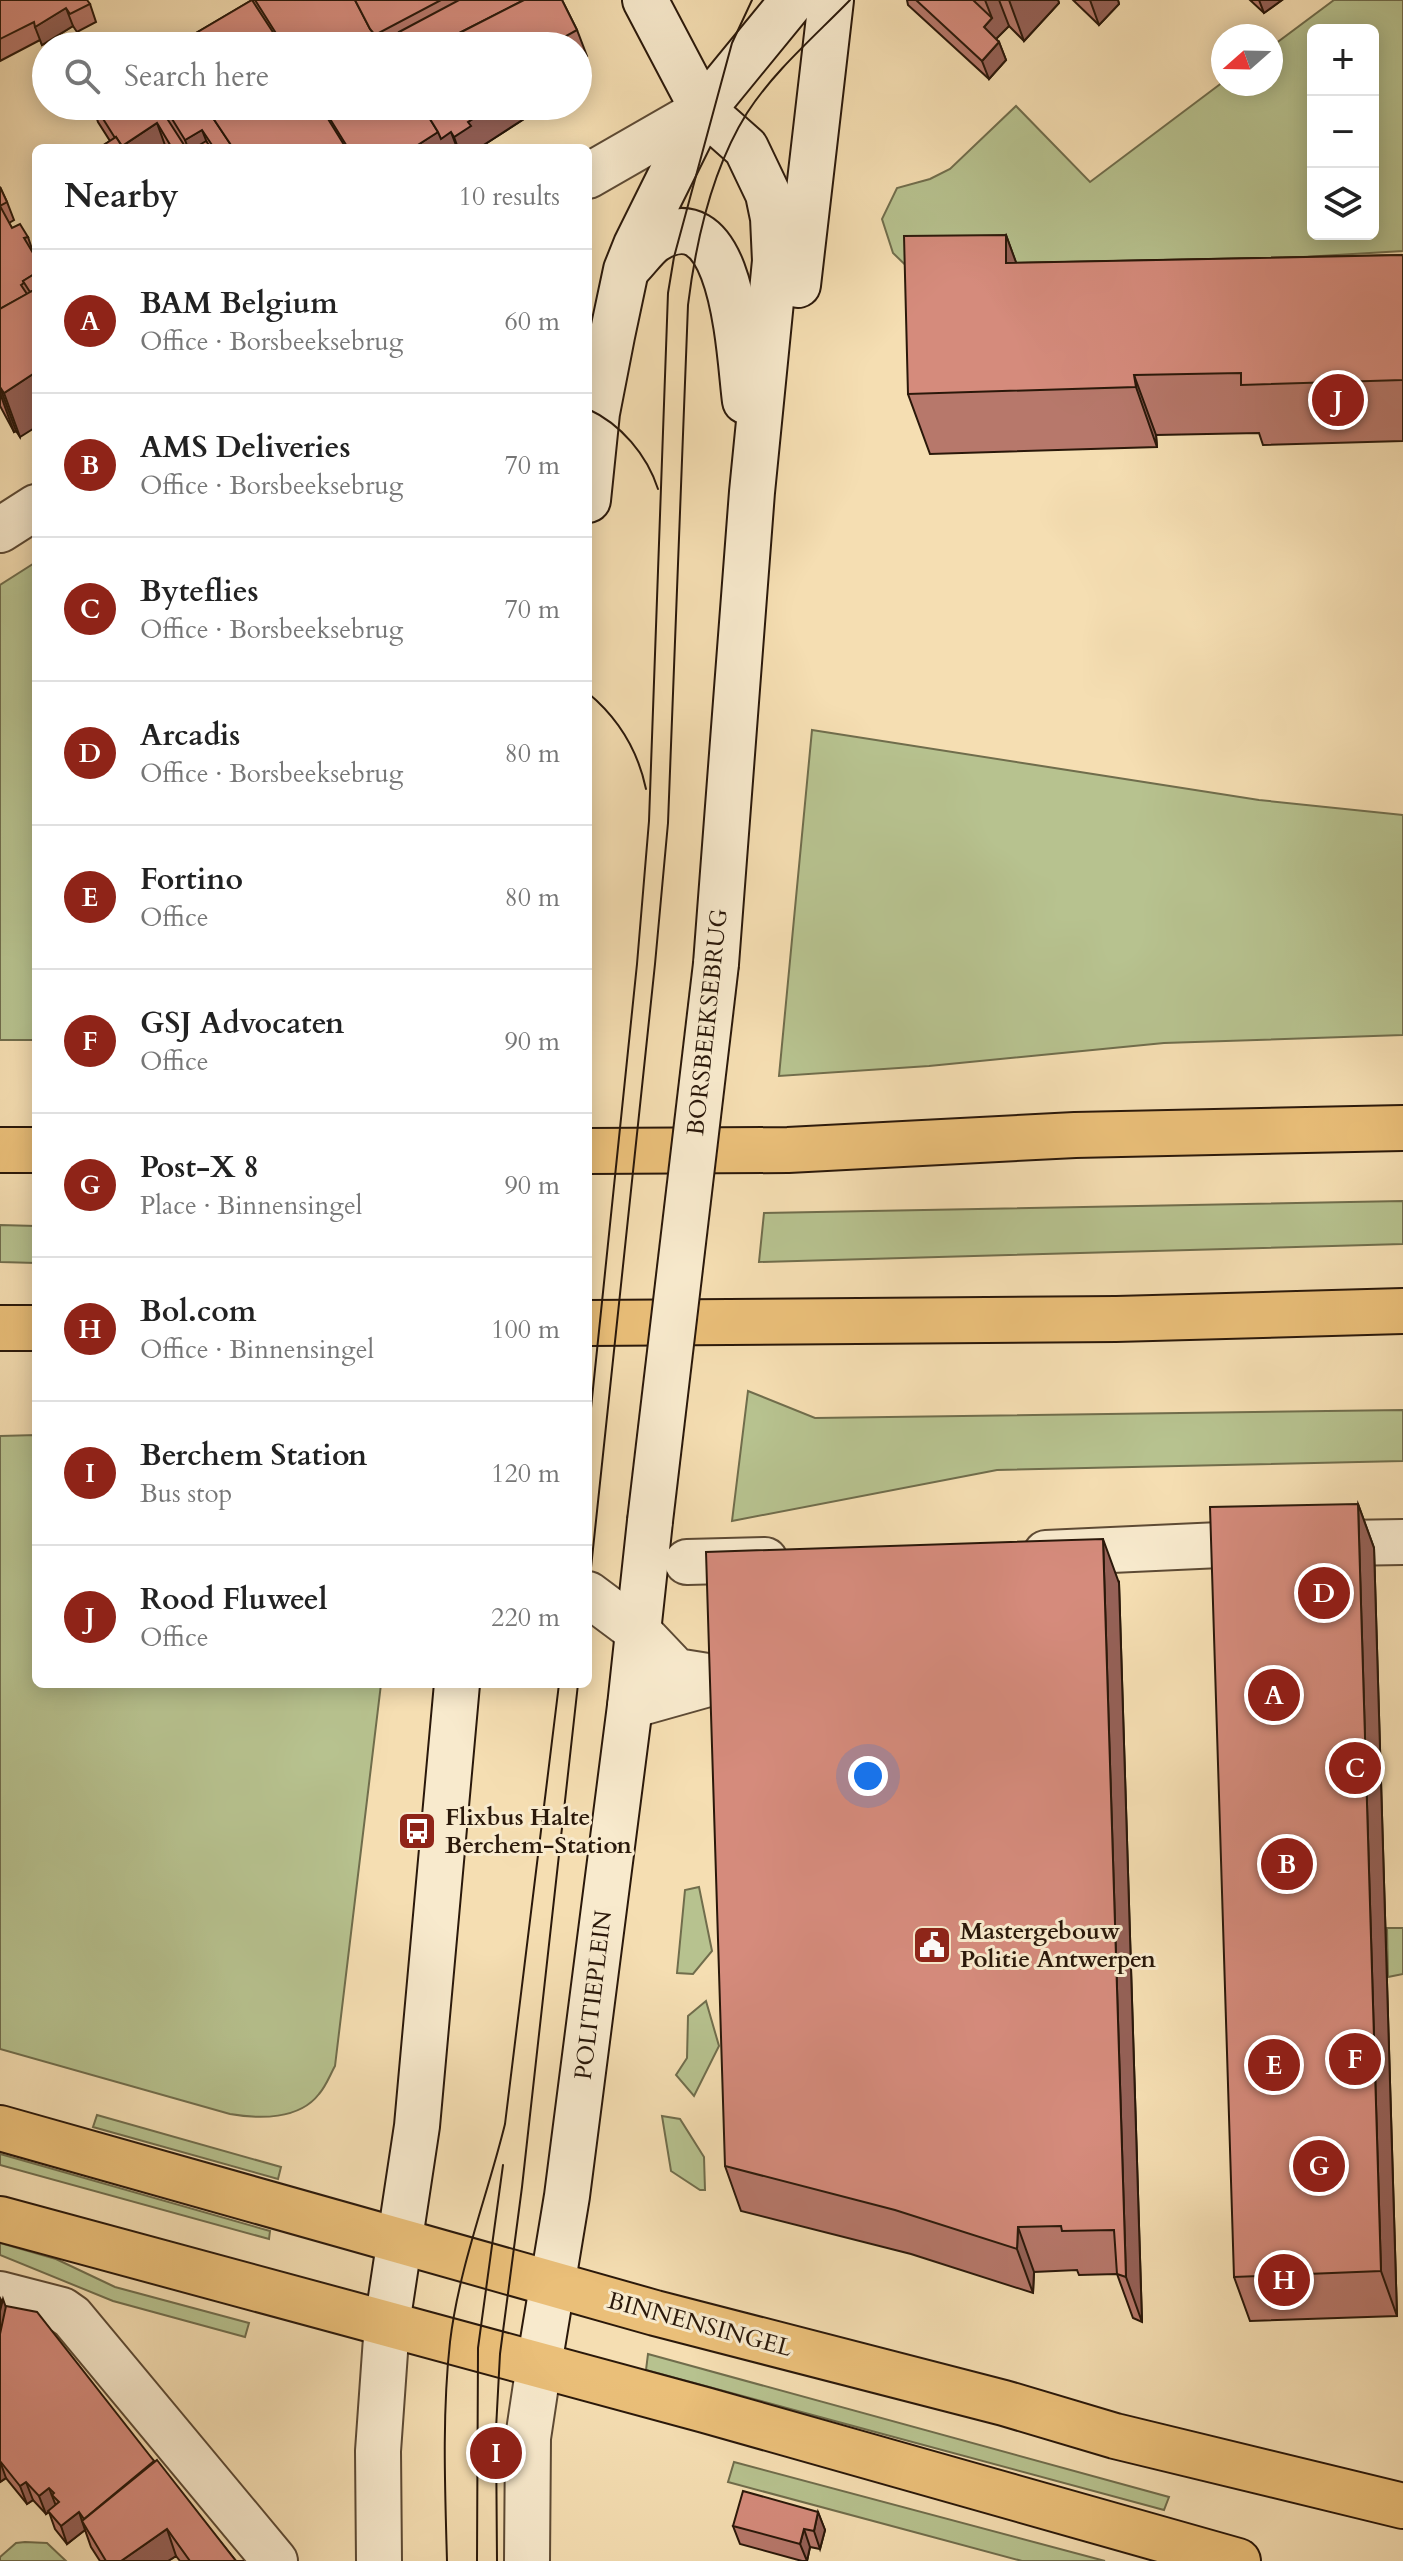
<!DOCTYPE html>
<meta charset="utf-8">
<style>
:root{--surface:#fff;--page:#f2f2f2;--text:#222;--muted:#767676;--line:#e0e0e0;--accent:#8f2418}
body{margin:0;font-family:Cardo,serif;background:var(--page);color:var(--text)}
.controls{position:absolute;right:24px;top:24px;display:grid;overflow:hidden;border-radius:12px;box-shadow:0 4px 20px #0003}
.controls button{width:72px;height:72px;display:grid;place-items:center;padding:0;border:0;border-bottom:2px solid var(--line);background:var(--surface);color:var(--text);font:40px sans-serif}
.compass{position:absolute;left:1211px;top:24px;width:72px;height:72px;border-radius:50%;background:var(--surface);box-shadow:0 4px 20px #0003;rotate:250deg}
.you{position:absolute;left:868px;top:1776px;width:28px;height:28px;margin:-20px;border:6px solid #fff;border-radius:50%;background:#1a73e8;box-shadow:0 0 0 12px #1a73e833}
.badge{display:grid;place-items:center;width:52px;height:52px;border-radius:50%;background:var(--accent);color:#fff;font-size:26px;font-weight:700}
.pin{position:absolute;translate:-50% -50%;border:4px solid #fff;box-shadow:0 2px 8px #0006}
.list{margin:0;padding:0;list-style:none}
h2{display:flex;justify-content:space-between;align-items:center;height:104px;margin:0;padding:0 32px;font-size:34px}
h2 small{font-size:26px;font-weight:400;color:var(--muted)}
.list li{display:grid;grid-template-columns:52px 1fr auto;gap:24px;align-items:center;box-sizing:border-box;height:144px;padding:0 32px;border-top:2px solid var(--line)}
.list b{display:block;font-size:30px;white-space:nowrap}
.list p{margin:0;font-size:26px;white-space:nowrap;color:var(--muted)}
.list em{font-size:26px;font-style:normal;color:var(--muted)}
.icon{flex:none;width:44px;height:44px;fill:none;stroke:currentColor;stroke-width:2;stroke-linecap:round;stroke-linejoin:round}
.map{position:relative;flex:none;width:1403px;height:2561px;overflow:hidden}
.search{position:absolute;background:var(--surface);box-shadow:0 4px 20px #0003;left:32px;top:32px;width:560px;height:88px;display:flex;align-items:center;gap:20px;box-sizing:border-box;padding:0 28px;border-radius:44px;color:var(--muted);font-size:30px}
.panel{position:absolute;background:var(--surface);box-shadow:0 4px 20px #0003;left:32px;top:144px;width:560px;height:1544px;border-radius:12px}
.map>svg:first-child{display:block}
.green{fill:#b7c28f;stroke:#706d4c;stroke-width:2;fill-rule:evenodd}
.lines{fill:none;stroke-linecap:round;stroke-linejoin:round}
.street-casing{stroke:#5d4a34;stroke-width:48}
.secondary-casing{stroke:#2a180a;stroke-width:48}
.primary-casing{stroke:#2a180a;stroke-width:48}
.highway-casing{stroke:#2a180a;stroke-width:48}
.street{stroke:#f8eacd;stroke-width:44}
.secondary{stroke:#f8eacd;stroke-width:44}
.primary{stroke:#eabf79;stroke-width:44}
.highway{stroke:#eabf79;stroke-width:44}
.tram{stroke:#2a180a;stroke-width:2}
.secondary-bridge-casing{stroke:#2a180a;stroke-width:48;stroke-linecap:butt}
.secondary-bridge{stroke:#f8eacd;stroke-width:44}
.wall{fill:#b7786b;stroke:#2a180a;stroke-width:2}
.shaded-wall{fill:#956157;stroke:#2a180a;stroke-width:2}
.building{fill:#d58b7c;stroke:#2a180a;stroke-width:2}
.labels{text-anchor:middle;stroke-width:6;stroke-linejoin:round;paint-order:stroke}
.street-label{font-size:24px;fill:#2a180a;stroke:#f8eacd}
.poi-label{font-size:24px;font-weight:bold;fill:#2a180a;stroke:#f8eacd;text-anchor:start}
</style>
<div class="map">
<svg width="1403" height="2561" viewBox="0 0 1403 2561">
<rect width="100%" height="100%" fill="#f5deb2"/>
<filter id="stains"><feTurbulence type="fractalNoise" baseFrequency=".0025" numOctaves="4"/><feColorMatrix values="0 0 0 0 .2 0 0 0 0 .09 0 0 0 0 .02 0 0 0 .5 -.17"/></filter>
<radialGradient id="worn" r=".72"><stop offset=".6" stop-color="#630" stop-opacity="0"/><stop offset="1" stop-color="#630" stop-opacity=".3"/></radialGradient>
<g class="green">
<path d="M1334 0H1403V251L921 280 893 253 882 219 897 188 930 179 950 169 1016 106 1090 182 1223 82 1271 84V47ZM1313 30H1373V234H1313Z"/>
<path d="M36 562V1040H0V585Z"/>
<path d="M812 730 1259 800 1403 815V1035L1164 1043 929 1066 779 1076Z"/>
<path d="M1403 1201V1244L759 1262 764 1213Z"/>
<path d="M0 1225 36 1226V1263L0 1262Z"/>
<path d="M748 1391 815 1418 1403 1410V1461L997 1470 732 1521Z"/>
<path d="M36 1435V1684H381L335 2066C330 2075 326 2086 319 2094 299 2120 259 2119 230 2114L0 2049V1436Z"/>
<path d="M699 1887 712 1951 693 1974 677 1973 685 1890Z"/>
<path d="M1403 1928V1974L1388 1977 1387 1928Z"/>
<path d="M706 2001 719 2046 694 2096 676 2075 687 2058 688 2016Z"/>
<path d="M97 2115 281 2167 278 2179 93 2127Z"/>
<path d="M662 2116 680 2119 704 2157 705 2190H700L671 2171Z"/>
<path d="M0 2154 270 2231 269 2239 0 2165Z"/>
<path d="M0 2243 56 2259 115 2287 249 2323 245 2337 113 2301 0 2255Z"/>
<path d="M648 2354 1169 2497 1164 2510 646 2370Z"/>
<path d="M734 2462 1105 2561H1022L728 2482Z"/>
<path d="M25 2542 47 2543 66 2561H0V2557L16 2543Z"/>
</g>
<g class="lines">
<defs>
<g id="street">
<path d="M588 176 703 110"/>
<path d="M0 530 36 507"/>
<path d="M1046 1553 1220 1545 1403 1542"/>
<path d="M687 1562 765 1560"/>
<path d="M588 1594 639 1632 676 1671 726 1679 630 1706"/>
<path d="M0 2294 62 2310 72 2317 275 2561"/>
<path d="M379 2561 378 2451 387 2324"/>
<path d="M527 2561 528 2438 539 2365"/>
</g>
<g id="secondary">
<path d="M645 0 703 110 746 148 768 194 773 218 775 261 752 492 716 964"/>
<path d="M630 266C638 258 646 246 655 240 735 191 739 358 745 401"/>
<path d="M798 285 831 0"/>
<path d="M588 500 597 413 612 336 626 270 636 245 703 110 793 0"/>
<path d="M387 2324 417 2126 457 1684"/>
<path d="M539 2365 567 2196 630 1706 650 1521"/>
</g>
<g id="primary">
<path d="M0 2128 655 2313 1004 2403 1115 2436 1403 2506"/>
<path d="M0 2219 705 2410 1238 2561"/>
</g>
<g id="highway">
<path d="M0 1150H36"/>
<path d="M588 1151 788 1150 1075 1135 1403 1128"/>
<path d="M588 1323 1116 1319 1403 1311"/>
<path d="M0 1328H36"/>
</g>
</defs>
<use href="#street" class="street-casing"/>
<use href="#secondary" class="secondary-casing"/>
<use href="#primary" class="primary-casing"/>
<use href="#highway" class="highway-casing"/>
<use href="#street" class="street"/>
<use href="#secondary" class="secondary"/>
<use href="#primary" class="primary"/>
<use href="#highway" class="highway"/>
<g class="tram">
<path d="M588 409C621 424 647 455 658 489"/>
<path d="M588 693C618 718 638 751 646 789"/>
<path d="M588 1437 637 964 649 821 668 293 674 257 732 43 752 0"/>
<path d="M588 1596 655 964 668 823 688 305C696 240 712 169 747 113 774 71 815 36 850 0"/>
<path d="M447 2561C445 2489 442 2414 450 2342 459 2267 487 2197 505 2124L559 1684"/>
<path d="M477 2561 478 2348 503 2165"/>
<path d="M497 2561 496 2429 500 2354 522 2187 578 1684"/>
</g>
<defs>
<path id="secondary-bridge" d="M650 1521 716 964"/>
</defs>
<use href="#secondary-bridge" class="secondary-bridge-casing"/>
<use href="#secondary-bridge" class="secondary-bridge"/>
</g>
<g class="wall">
<path d="M0 0 90 4 96 22 77 32 73 26 42 45 40 40 0 61Z"/>
<path d="M252 0H562L577 30 587 56 580 60 584 73 581 86H578V46H174Z"/>
<path d="M907 0H1058L1059 3 1024 41 1009 26 996 39 999 42 1006 60 989 79 908 5Z"/>
<path d="M1073 0H1118L1119 4 1099 25Z"/>
<path d="M1250 0H1282L1264 13Z"/>
<path d="M93 106H544L479 148H99L110 141 98 122Z"/>
<path d="M0 187 7 202 14 220 9 223 12 228 28 237 34 255 20 437 16 431 14 432 0 406Z"/>
<path d="M1006 235 1016 263 1403 255V441L1263 445 1259 433 1156 435 1157 447 930 454 908 394Z"/>
<path d="M1358 1504 1374 1548 1397 2316 1250 2321 1234 2277Z"/>
<path d="M1119 1583 1142 2322 1133 2318 1117 2274 1079 2275 1077 2270 1034 2272 1033 2293 911 2254 741 2211 725 2166Z"/>
<path d="M0 2298 5 2307 154 2461 236 2561H244H180L176 2556 168 2561H100L91 2547 85 2530 67 2544 55 2529 49 2512 46 2514 33 2500 27 2504 6 2478 0 2482Z"/>
<path d="M818 2512 825 2530 820 2549 810 2547 807 2561H802L740 2544 733 2526Z"/>
</g>
<g class="shaded-wall">
<path d="M985 0H999L1009 26 990 45 984 27 992 18Z"/>
<path d="M1009 0H1058L1059 3 1024 41Z"/>
<path d="M1090 0H1118L1119 4 1099 25Z"/>
<path d="M1259 0H1282L1264 13Z"/>
<path d="M66 8 73 26 42 45 35 27Z"/>
<path d="M999 42 1006 60 989 79 982 61Z"/>
<path d="M578 55 584 73 581 86 578 76Z"/>
<path d="M493 106H544L479 148H458L454 137 468 122Z"/>
<path d="M157 123 166 148H121V147Z"/>
<path d="M202 130 209 148H188L185 140Z"/>
<path d="M438 132H451L457 148H413Z"/>
<path d="M1006 235 1028 295 1006 263Z"/>
<path d="M36 372V427L20 437 4 393Z"/>
<path d="M1134 375 1156 435 1157 447 1136 387Z"/>
<path d="M0 387 16 431 14 432 0 393Z"/>
<path d="M1358 1504 1374 1548 1397 2316 1381 2271Z"/>
<path d="M1103 1539 1119 1583 1142 2322 1126 2277Z"/>
<path d="M1018 2227 1034 2272 1033 2293 1017 2249Z"/>
<path d="M3 2299 12 2325 0 2384V2311Z"/>
<path d="M0 2461 6 2478 0 2482Z"/>
<path d="M26 2482 33 2500 27 2504 20 2486Z"/>
<path d="M49 2488 56 2506 46 2514 39 2496Z"/>
<path d="M79 2512 85 2530 67 2544 61 2526Z"/>
<path d="M818 2512 825 2530 820 2549 814 2531Z"/>
<path d="M167 2529 176 2556 168 2561H121Z"/>
<path d="M804 2529 810 2547 807 2561 800 2544Z"/>
</g>
<g class="building">
<path d="M0 0H87L90 4 70 14 66 8 35 27 34 22 0 39Z"/>
<path d="M252 0 282 46H174Z"/>
<path d="M255 0H355L370 29 384 46H284Z"/>
<path d="M355 0H441L375 35 370 29Z"/>
<path d="M459 0H524L434 46H407L399 32Z"/>
<path d="M524 0H562L577 30 566 36 574 46H434Z"/>
<path d="M916 0H973L992 18 984 27 999 42 982 61Z"/>
<path d="M157 34 165 46H136Z"/>
<path d="M95 106H159L186 148H172L157 123 122 146 116 137 115 138Z"/>
<path d="M164 106H205L233 148H214L202 130 185 140Z"/>
<path d="M205 106H320L346 148H233Z"/>
<path d="M322 106H422L438 132 413 148H348Z"/>
<path d="M422 106H493L468 122 471 126 454 137 451 132 441 139 438 132Z"/>
<path d="M116 137 123 148H99Z"/>
<path d="M206 141 211 148H195Z"/>
<path d="M0 187 7 202 0 206 12 228 20 224 28 237 24 238 36 258V273L23 281 24 283 21 285 27 294 0 309Z"/>
<path d="M1006 235V263L1403 255V380L1241 385V373L1134 375 1136 387 908 394 904 236Z"/>
<path d="M36 273V297L32 291 30 292 23 281Z"/>
<path d="M32 291 36 297V372L4 393 0 387V309Z"/>
<path d="M1358 1504 1381 2271 1234 2277 1210 1507Z"/>
<path d="M1103 1539 1126 2277 1117 2274 1114 2230 1062 2231 1061 2226 1018 2227 1017 2249 895 2210 725 2166 706 1552Z"/>
<path d="M6 2306 37 2312 154 2461 84 2519 79 2512 61 2526 48 2511 59 2502 52 2495 54 2493 49 2488 39 2496 26 2482 20 2486 0 2461V2334Z"/>
<path d="M157 2460 236 2561H190L167 2529 121 2561H106L82 2521Z"/>
<path d="M743 2491 818 2512 814 2531 804 2529 800 2544 733 2526Z"/>
</g>
<defs>
<symbol id="bus-square" viewBox="-11 -11 22 22"><rect x="-9" y="-9" width="18" height="18" rx="4" fill="#8f2418" stroke="#f8eacd"/><path d="M-5-6H5V4H4V6H2V4H-2V6H-4V4H-5ZM-3.5-4V0h7V-4ZM-3.5 1.2v1.5H-2V1.2ZM2 1.2v1.5H3.5V1.2Z" fill="#fff"/></symbol>
<symbol id="civic-square" viewBox="-11 -11 22 22"><rect x="-9" y="-9" width="18" height="18" rx="4" fill="#8f2418" stroke="#f8eacd"/><path d="M-.6-6.5H3V-4.5H.6V-3L4-1V1h2V6H-6V1h2V-1L-.6-3ZM-1.2 2.5V6h2.4V2.5Z" fill="#fff"/></symbol>
</defs>
<g fill-rule="evenodd">
<use href="#bus-square" x="395" y="1809" width="44" height="44"/>
<use href="#civic-square" x="910" y="1923" width="44" height="44"/>
</g>
<g class="labels">
<g class="street-label">
<text transform="translate(707 1022) rotate(-84)" y="8">BORSBEEKSEBRUG</text>
<text transform="translate(593 1995) rotate(-83)" y="8">POLITIEPLEIN</text>
<text transform="translate(700 2324) rotate(15)" y="8">BINNENSINGEL</text>
</g>
<g class="poi-label">
<text x="445" y="1825">Flixbus Halte<tspan x="445" dy="28">Berchem-Station</tspan></text>
<text x="960" y="1939">Mastergebouw<tspan x="960" dy="28">Politie Antwerpen</tspan></text>
</g>
</g>
<rect width="100%" height="100%" filter="url(#stains)"/>
<rect width="100%" height="100%" fill="url(#worn)"/>
</svg>
<div class="controls">
<button>+</button>
<button>−</button>
<button><svg class="icon" aria-label="layers" viewBox="0 0 24 24"><path d="M12 4l9 5-9 5-9-5zM3 14l9 5 9-5"/></svg></button>
</div>
<svg class="compass" viewBox="-18 -18 36 36"><path d="M0-13l5 13h-10z" fill="#e53935"/><path d="M0 13l5-13h-10z" fill="#767676"/></svg>
<div class="you"></div>
<div class="pin badge" style="left:1274px;top:1695px">A</div>
<div class="pin badge" style="left:1287px;top:1864px">B</div>
<div class="pin badge" style="left:1355px;top:1768px">C</div>
<div class="pin badge" style="left:1324px;top:1593px">D</div>
<div class="pin badge" style="left:1274px;top:2065px">E</div>
<div class="pin badge" style="left:1355px;top:2059px">F</div>
<div class="pin badge" style="left:1319px;top:2166px">G</div>
<div class="pin badge" style="left:1284px;top:2280px">H</div>
<div class="pin badge" style="left:496px;top:2453px">I</div>
<div class="pin badge" style="left:1338px;top:400px">J</div>
<div class="search"><svg class="icon" aria-label="search" viewBox="0 0 24 24"><circle cx="10" cy="10" r="6"/><path d="M15 15l6 6"/></svg>Search here</div>
<section class="panel">
<h2>Nearby<small>10 results</small></h2>
<ul class="list">
<li><span class="badge">A</span><div><b>BAM Belgium</b><p>Office · Borsbeeksebrug</p></div><em>60 m</em></li>
<li><span class="badge">B</span><div><b>AMS Deliveries</b><p>Office · Borsbeeksebrug</p></div><em>70 m</em></li>
<li><span class="badge">C</span><div><b>Byteflies</b><p>Office · Borsbeeksebrug</p></div><em>70 m</em></li>
<li><span class="badge">D</span><div><b>Arcadis</b><p>Office · Borsbeeksebrug</p></div><em>80 m</em></li>
<li><span class="badge">E</span><div><b>Fortino</b><p>Office</p></div><em>80 m</em></li>
<li><span class="badge">F</span><div><b>GSJ Advocaten</b><p>Office</p></div><em>90 m</em></li>
<li><span class="badge">G</span><div><b>Post-X 8</b><p>Place · Binnensingel</p></div><em>90 m</em></li>
<li><span class="badge">H</span><div><b>Bol.com</b><p>Office · Binnensingel</p></div><em>100 m</em></li>
<li><span class="badge">I</span><div><b>Berchem Station</b><p>Bus stop</p></div><em>120 m</em></li>
<li><span class="badge">J</span><div><b>Rood Fluweel</b><p>Office</p></div><em>220 m</em></li>
</ul>
</section>
</div>
